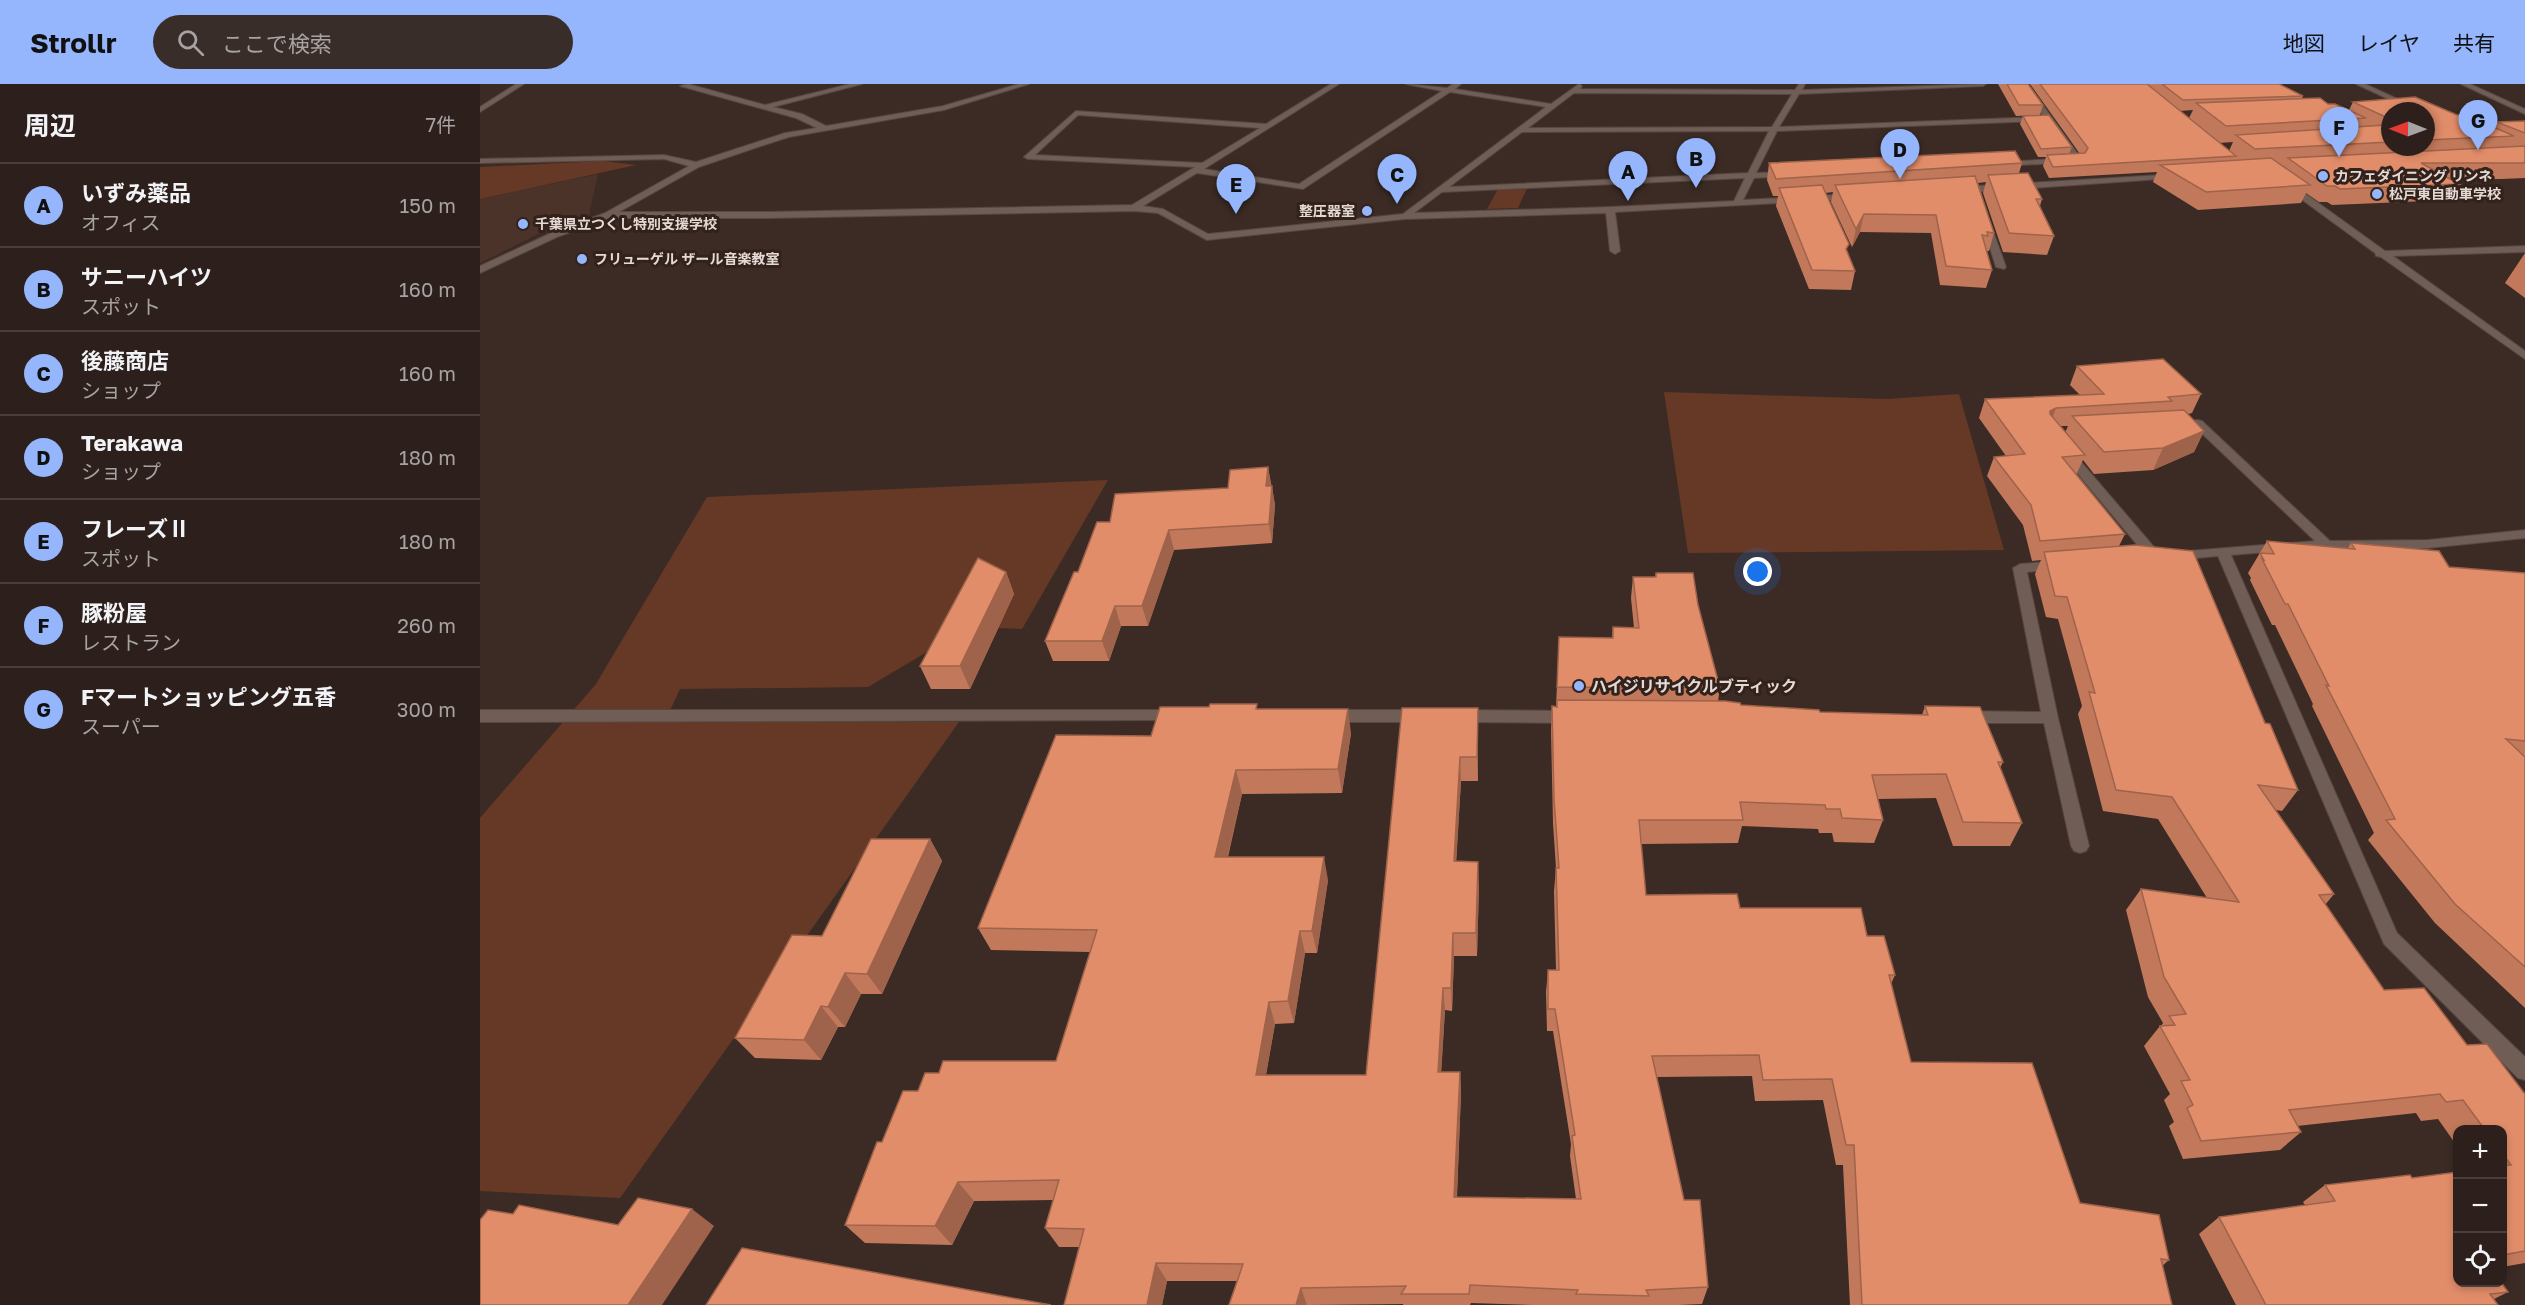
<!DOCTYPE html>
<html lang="ja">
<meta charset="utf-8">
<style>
:root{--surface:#2d201c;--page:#392d29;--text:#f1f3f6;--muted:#a7a3a3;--line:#483e3b;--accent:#95b6fd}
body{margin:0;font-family:"Golos Text","Noto Sans JP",sans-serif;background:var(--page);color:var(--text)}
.controls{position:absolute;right:18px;bottom:18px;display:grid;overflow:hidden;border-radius:12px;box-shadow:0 3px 9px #0003}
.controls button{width:54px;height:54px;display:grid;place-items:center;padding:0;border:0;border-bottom:2px solid var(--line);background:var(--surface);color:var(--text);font:30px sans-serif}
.compass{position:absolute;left:1901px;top:18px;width:54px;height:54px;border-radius:50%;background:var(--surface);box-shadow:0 3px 9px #0003;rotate:271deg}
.you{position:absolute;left:1278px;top:488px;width:21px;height:21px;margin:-15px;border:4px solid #fff;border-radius:50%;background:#1a73e8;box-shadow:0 0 0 9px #1a73e833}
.badge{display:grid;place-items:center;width:39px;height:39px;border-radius:50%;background:var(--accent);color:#111;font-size:20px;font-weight:700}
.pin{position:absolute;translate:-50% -50px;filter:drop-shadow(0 2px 3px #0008)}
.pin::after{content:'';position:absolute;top:32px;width:21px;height:18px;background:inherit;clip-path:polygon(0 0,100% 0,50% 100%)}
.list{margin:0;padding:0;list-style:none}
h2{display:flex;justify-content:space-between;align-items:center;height:78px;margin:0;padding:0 24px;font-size:26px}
h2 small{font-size:20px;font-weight:400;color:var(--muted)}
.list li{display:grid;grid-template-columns:39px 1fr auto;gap:18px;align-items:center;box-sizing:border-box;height:84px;padding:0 24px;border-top:2px solid var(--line)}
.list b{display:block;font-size:22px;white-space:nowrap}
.list p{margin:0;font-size:20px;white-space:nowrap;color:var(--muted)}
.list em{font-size:20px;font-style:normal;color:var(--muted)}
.icon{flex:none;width:33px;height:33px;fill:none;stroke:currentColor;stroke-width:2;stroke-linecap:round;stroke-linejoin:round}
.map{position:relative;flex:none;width:2045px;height:1221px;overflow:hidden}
header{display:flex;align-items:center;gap:36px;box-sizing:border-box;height:84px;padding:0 30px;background:var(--accent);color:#111}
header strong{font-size:28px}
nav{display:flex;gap:33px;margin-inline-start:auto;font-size:21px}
.search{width:420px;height:54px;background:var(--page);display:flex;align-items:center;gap:15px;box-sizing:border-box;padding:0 21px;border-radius:33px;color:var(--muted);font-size:22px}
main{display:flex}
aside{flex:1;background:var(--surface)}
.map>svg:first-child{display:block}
.built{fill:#4b332a}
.green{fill:#663926}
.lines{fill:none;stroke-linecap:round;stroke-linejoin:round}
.street-casing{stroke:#554741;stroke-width:2}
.street{fill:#705d55;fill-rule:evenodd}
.wall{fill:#c2795b;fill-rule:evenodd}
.shaded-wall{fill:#9e634a}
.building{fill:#e28d6a;stroke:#9e634a;stroke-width:1.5}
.poi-dot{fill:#95b6fd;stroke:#32221b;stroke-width:2}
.labels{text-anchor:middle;stroke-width:6;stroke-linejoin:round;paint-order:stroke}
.far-poi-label{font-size:14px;font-weight:bold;fill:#e4d9d5;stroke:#32221b;text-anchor:start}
.poi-label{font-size:16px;font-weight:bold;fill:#e4d9d5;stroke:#32221b;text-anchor:start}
</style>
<header>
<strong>Strollr</strong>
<div class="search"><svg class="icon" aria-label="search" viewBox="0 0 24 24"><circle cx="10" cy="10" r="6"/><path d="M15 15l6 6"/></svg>ここで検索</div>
<nav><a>地図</a><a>レイヤ</a><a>共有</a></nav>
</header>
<main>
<aside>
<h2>周辺<small>7件</small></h2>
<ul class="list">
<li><span class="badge">A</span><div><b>いずみ薬品</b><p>オフィス</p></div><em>150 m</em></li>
<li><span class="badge">B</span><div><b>サニーハイツ</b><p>スポット</p></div><em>160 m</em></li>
<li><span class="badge">C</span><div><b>後藤商店</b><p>ショップ</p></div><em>160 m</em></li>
<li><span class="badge">D</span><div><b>Terakawa</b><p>ショップ</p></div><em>180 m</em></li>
<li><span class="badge">E</span><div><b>フレーズⅡ</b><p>スポット</p></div><em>180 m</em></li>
<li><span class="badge">F</span><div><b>豚粉屋</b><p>レストラン</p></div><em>260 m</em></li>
<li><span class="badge">G</span><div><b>Fマートショッピング五香</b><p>スーパー</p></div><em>300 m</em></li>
</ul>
</aside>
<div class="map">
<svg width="2045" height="1221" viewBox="0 0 2045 1221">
<rect width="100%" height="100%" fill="#3c2b25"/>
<path class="built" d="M118 90 109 131 62 148 0 179V115Z"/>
<g class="green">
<path d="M123 77 156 81 0 115V83Z"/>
<path d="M1047 104 1038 124 1007 125 1018 105Z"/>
<path d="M1184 308 1407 315 1479 310 1524 466 1208 469Z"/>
<path d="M628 396 542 545 489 543 388 603 200 605 185 637 479 638 140 1114 0 1107V734L116 600 227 413Z"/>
</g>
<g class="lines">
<defs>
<g id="street">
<path d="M36 0H44L0 28V23Z"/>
<path d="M208 0 285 21 370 0H382L293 23 322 30 346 42 463 22 539 0H549L464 26 309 53 278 63 219 83 139 128H289L652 121 715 83 548 75 544 73 596 27 786 40 851 0H859L724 85 819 100 962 7 926 0 967 4 973 0H981L975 5 1071 20 1099 0 1102 2 1100 5 1315 6 1319 0H1325L1322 6 1506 0 1503 2 1319 10 1299 43 1560 33 1564 35 1560 37 1297 47 1276 89 1306 88 1310 90 1306 92 1274 94 1263 116 1371 110 1375 113 1374 115 1135 128 1140 167 1135 170 1130 167 1126 129 925 135 727 156 678 129 654 127 289 134H129L77 153 0 189V182L71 149 125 129 209 82 184 75 0 79V75L184 71 216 78 305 49 337 44 316 34 200 2ZM970 8 1066 23 923 130 728 150 683 125 663 122 717 89 823 105ZM1094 9 1312 10 1292 43 1048 44ZM598 31 780 44 722 79 555 71ZM1289 47 1268 89 969 103 1042 48ZM1265 94 1254 117 1130 123 934 129 962 108Z"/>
<path d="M1541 0H1548L1602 76 1601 78 1519 82V78H1522L1593 74Z"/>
<path d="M1876 0H1885L1944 27H1934Z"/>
<path d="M1981 0H1990L2045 25V30Z"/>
<path d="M1698 90 1699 92 1695 94 1479 109 1475 106 1479 103Z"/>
<path d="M1806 100H1812L1905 167 2045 162V168L1913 172 2045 267V275L1901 173 1896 172 1895 169 1806 104Z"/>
<path d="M1505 133 1509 136 1526 183 1524 185 1516 183 1501 136Z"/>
<path d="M1718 336 1722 337 1850 457 1948 456 2045 446V454L1948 464 1822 465 1751 471 1917 849 2045 973V996L2038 994 1904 860 1738 472 1695 476 1688 472 1695 468 1835 457 1715 343H1698L1692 340 1698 337Z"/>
<path d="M1586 364 1590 365 1680 470 1682 473 1680 476H1670L1582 371 1580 368Z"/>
<path d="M1578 477 1583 478 1585 481 1583 484 1547 488 1578 634 1609 762 1606 767 1600 769 1594 767 1591 762 1564 639H1486L1481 637 1478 633 1481 629 1486 627 1561 628 1533 484 1540 480Z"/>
<path d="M0 626H697L702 627 705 631 702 635 697 636 0 638Z"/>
<path d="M850 626H940L945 628 948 632 945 636 940 638H850L845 636 842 632 845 628Z"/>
<path d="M979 626 1090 627 1095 629 1098 633 1095 637 1090 639 979 638 974 636 971 632 974 628Z"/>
</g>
</defs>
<use href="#street" class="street-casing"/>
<use href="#street" class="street"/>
</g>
<g class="wall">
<path d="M1518 0H1548L1563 21 1560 31 1536 32Z"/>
<path d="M1550 0H1801L1800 1 1823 12 1822 15 1840 14 1848 20H1855L1869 26 1873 18 1935 13 1977 31 1983 30 2014 43 2017 38 2045 49V94L2021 95H1970L1979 100 1970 116 1852 121 1847 118H1839L1826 109 1821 119 1718 126 1673 98 1677 88 1569 94 1563 82 1566 73H1558L1540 40 1543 32 1569 31 1592 63 1589 70H1600ZM1713 26 1709 34 1700 27ZM1910 27H1946V63H1910ZM1753 58 1749 67 1739 59Z"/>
<path d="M1289 79H1542L1539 89 1562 115 1560 122 1574 152 1567 171 1523 168 1503 109 1506 98 1498 99 1514 149 1509 167H1507L1512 186 1506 204 1460 201 1451 149 1380 148 1372 163 1351 118 1353 108 1345 109 1375 187 1371 206 1329 205 1296 122 1298 112H1293L1287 96Z"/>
<path d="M2045 169V214L2025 199Z"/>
<path d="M1597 282 1721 310 1712 329 1708 330 1724 347 1714 368 1673 386 1614 390 1603 376 1596 391 1645 450 1639 462 1785 639 1818 706 1802 727 1796 726 1854 810 1845 821 1904 906 1987 961 2045 1010V1179L2022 1183V1046H1977V1062L1958 1035 1941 1037 1936 1029 1817 1042 1821 1048 1800 1066 1703 1075 1689 1042 1694 1038 1684 1016 1690 1010 1664 962 1680 942H1681L1683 939 1668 913 1646 826 1661 805 1727 814 1678 735 1623 727 1598 630 1602 622 1578 535 1566 533 1555 490 1561 476 1552 477 1543 441 1507 392 1514 373 1526 372 1499 334 1505 315 1600 311 1590 301ZM1580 342H1588L1585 349Z"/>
<path d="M788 383 795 421 792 459 694 466 668 542H641L629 577H573L565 557 598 488 748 404Z"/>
<path d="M1787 457 1868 464 1871 459 1969 483 2045 489V924L1955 839 1888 756 1894 749 1832 622 1833 620 1795 541H1792L1770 496 1771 494 1768 489Z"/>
<path d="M526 488 534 510 490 605H451L440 582Z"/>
<path d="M1176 489 1218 521 1240 604 1238 617 1261 621 1340 628 1442 631 1445 622 1523 678 1520 684 1542 739 1530 762H1473L1456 714 1398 715 1403 736 1394 759 1354 758 1352 749H1339L1338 745 1262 742 1258 759 1161 760 1166 811 1260 824 1387 852 1415 891 1411 900 1431 978 1600 1119 1689 1176 1682 1182 1692 1221H1370L1363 1081H1356L1343 1016 1275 1017 1272 992 1177 993 1204 1116 1228 1203 1222 1220 1199 1221H1053L991 1219 990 1221H923V1220L827 1221 757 1197H687L682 1221H584L599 1163H579L565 1144 573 1116 494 1117 472 1161 385 1159 365 1141 402 1058 438 1007 459 989 576 977 610 868 511 866 498 844 671 652 778 625 871 649 862 709 762 710 748 773 848 796 837 869H825L814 939 795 940 786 991H886L922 624 998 648V697H981L976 777 999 801 997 872H974L972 927 965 926 961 988H980L981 1009 977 1113 1096 1115 1090 1072 1091 1060 1073 947H1067L1066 908 1068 886H1076L1074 807 1076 784 1073 739 1071 646 1072 622 1076 623 1079 553 1132 554 1133 543 1154 544 1151 514 1153 493H1175Z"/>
<path d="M450 755 462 777 402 910H381L365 943H358L341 976 275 974 255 954 342 852Z"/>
<path d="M1932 1094 1977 1198 2028 1208 2014 1215 2018 1221H1756L1719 1150 1739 1133 1825 1121 1823 1118 1845 1101Z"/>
</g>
<g class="shaded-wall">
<path d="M1384 130 1380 148 1372 163 1376 145Z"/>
<path d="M1576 324 1569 343 1570 327Z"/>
<path d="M1724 347 1714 368 1673 386 1683 364Z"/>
<path d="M788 383 791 403 786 402Z"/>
<path d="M792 402 795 421 792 459 789 440Z"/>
<path d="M689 446 694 466 668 542 662 522Z"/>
<path d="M526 488 534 510 490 605 480 582Z"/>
<path d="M635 522 641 542 629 577 622 557Z"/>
<path d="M998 624V697L997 673Z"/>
<path d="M868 625 871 649 862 709 858 685Z"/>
<path d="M980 673 981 697 975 800 974 777Z"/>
<path d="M756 686 762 710 742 796 735 773Z"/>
<path d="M450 755 462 777 402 910 387 890Z"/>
<path d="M844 773 848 796 837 869 832 847Z"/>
<path d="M998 778 999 801 997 872 996 849Z"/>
<path d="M820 847 825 869 814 939 808 917Z"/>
<path d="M973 849 974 872 972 927 971 904Z"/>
<path d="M365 889 381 910 365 943 348 923Z"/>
<path d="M963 904 965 926 960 1009 958 988Z"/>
<path d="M789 918 795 940 782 1012 776 991Z"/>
<path d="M341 922 358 943 341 976 324 956Z"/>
<path d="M980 988 981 1009 976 1131 974 1113Z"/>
<path d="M478 1098 494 1117 472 1161 455 1142Z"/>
<path d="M212 1125 234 1142 182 1221H148Z"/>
<path d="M676 1179 687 1197 682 1221H667Z"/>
<path d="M821 1204 827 1221H816Z"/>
</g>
<g class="building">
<path d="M1527 0H1548L1563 21H1539Z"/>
<path d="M1560 0H1667L1756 72 1573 83 1567 71 1605 69 1608 64Z"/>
<path d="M1682 0H1799L1823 12 1703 16Z"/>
<path d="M1935 13 1977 31 1983 30 2034 52 1946 56V27H1910V35L1873 18Z"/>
<path d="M1840 14 1848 20H1855L1886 34 1746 42 1716 19Z"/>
<path d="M1569 31 1592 63 1561 65 1543 32Z"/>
<path d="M2045 37V49L2017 38Z"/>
<path d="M1910 38V58L1775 65 1756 51 1905 41Z"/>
<path d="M2045 62V79H1941L1979 100 1860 105 1855 102H1847L1808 74Z"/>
<path d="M1535 67 1542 79 1296 95 1289 79Z"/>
<path d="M1791 74 1830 101 1726 108 1680 81Z"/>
<path d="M1548 89 1562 115H1556L1574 152 1529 149 1508 91Z"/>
<path d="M1495 92 1514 149 1507 148 1508 152 1502 151 1512 186 1466 182 1456 131 1384 130 1376 145 1355 101Z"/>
<path d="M1342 101 1369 160 1366 165 1375 187 1332 186 1299 104Z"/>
<path d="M1683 275 1721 310 1688 313 1692 317 1576 324 1570 327V330L1605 371 1582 373 1645 450 1560 457 1551 421 1514 373 1545 370 1505 315 1624 310 1597 282Z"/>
<path d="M1704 326 1724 347 1683 364 1624 368 1592 332Z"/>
<path d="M788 383 786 402H792L789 440 689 446 662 522H635L622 557H565L594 488H598L617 438H630L635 410 748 404 750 386Z"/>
<path d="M1787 457 1875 465 1871 459 1959 467 1969 483 2045 489V657L2026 655 2045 673V883L1975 820 1906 736 1915 735 1846 601 1849 602 1808 520H1805L1782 475 1784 476 1780 469 1794 470Z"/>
<path d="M1655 461 1713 467 1785 639 1790 640 1818 706 1778 701 1854 810 1839 811 1904 906 1944 904 1987 961 2007 960 2045 1010V1167L2022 1171V1082L2031 1081 2022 1069V1046H2005L1983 1016 1966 1018 1960 1010 1809 1026 1821 1048 1721 1057 1707 1024 1713 1021 1701 997 1710 996 1680 942 1695 941 1689 932 1706 930 1684 893 1661 805 1759 818 1692 713 1636 706 1609 608 1615 609 1587 513 1575 512 1564 468Z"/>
<path d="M498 474 526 488 480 582H440Z"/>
<path d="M1176 489H1213L1218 521 1240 604 1077 603 1079 553 1133 554V543L1159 544 1153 493H1176Z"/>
<path d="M1077 616 1245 617 1260 619 1261 621 1339 626 1340 628 1448 631 1445 622 1500 623 1523 678H1518L1542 739 1483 738 1466 690 1392 691 1403 736 1362 734 1360 725H1346L1345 721 1260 718 1263 736H1159L1166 811 1257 810 1260 824H1381L1387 852H1404L1415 891H1409L1431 978 1552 979 1600 1119 1679 1131 1689 1176 1681 1175 1692 1221H1382L1374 1061H1366L1352 995 1283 996 1279 971 1172 972 1204 1116H1220L1228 1203 1166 1206 1169 1212 1096 1210 1098 1206 990 1201 989 1210H921L926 1202 821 1204 816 1221H749L763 1180 676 1179 667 1221H584L604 1145 565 1144 579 1096 478 1098 455 1142 365 1141 397 1058H402L423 1007H438L445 989H459L463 977H576L617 846 498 844 576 651 671 652 680 623H729L730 620H777L776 625H868L858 685 756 686 735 773H844L832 847H820L808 917 789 918 776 991H886L922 624H998L997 673H980L974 777 998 778 996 849H973L971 904H963L958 988H980L974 1113 1101 1115 1092 1052 1095 1051 1075 925H1068V886H1079L1076 784H1079L1074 715 1072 622 1077 623Z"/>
<path d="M391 755H450L387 890 365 889 348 923 341 922 324 956 255 954 312 851 342 852Z"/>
<path d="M1977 1088V1198H2021L2028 1208 2010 1210 2018 1221H1786L1739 1133 1855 1117 1845 1101 1930 1091 1932 1094Z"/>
<path d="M158 1114 212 1125 148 1221H0V1136L8 1126 33 1130 39 1121 138 1141Z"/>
<path d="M262 1164 571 1221H226Z"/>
</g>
<g class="poi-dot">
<circle cx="1843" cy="92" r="6"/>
<circle cx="1897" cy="110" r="6"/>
<circle cx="887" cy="127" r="6"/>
<circle cx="43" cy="140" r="6"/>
<circle cx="102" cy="175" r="6"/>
<circle cx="1099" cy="602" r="6"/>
</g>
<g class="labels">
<g class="far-poi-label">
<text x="1855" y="97">カフェダイニング リンネ</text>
<text x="1909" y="115">松戸東自動車学校</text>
<text x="875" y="132" text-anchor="end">整圧器室</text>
<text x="55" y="145">千葉県立つくし特別支援学校</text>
<text x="114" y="180">フリューゲル ザール音楽教室</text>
</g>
<g class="poi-label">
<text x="1111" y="608">ハイジリサイクルブティック</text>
</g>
</g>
</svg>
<div class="controls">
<button>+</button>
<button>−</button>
<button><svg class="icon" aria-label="locate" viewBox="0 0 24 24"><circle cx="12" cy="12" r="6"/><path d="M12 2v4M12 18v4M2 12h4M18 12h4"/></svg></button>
</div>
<svg class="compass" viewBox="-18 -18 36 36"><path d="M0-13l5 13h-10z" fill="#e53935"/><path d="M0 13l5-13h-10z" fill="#a7a3a3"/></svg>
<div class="you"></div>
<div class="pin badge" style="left:1148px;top:117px">A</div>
<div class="pin badge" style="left:1216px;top:104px">B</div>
<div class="pin badge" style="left:917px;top:120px">C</div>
<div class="pin badge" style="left:1420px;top:95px">D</div>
<div class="pin badge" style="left:756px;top:130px">E</div>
<div class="pin badge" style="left:1859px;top:73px">F</div>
<div class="pin badge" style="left:1998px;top:66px">G</div>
</div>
</main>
